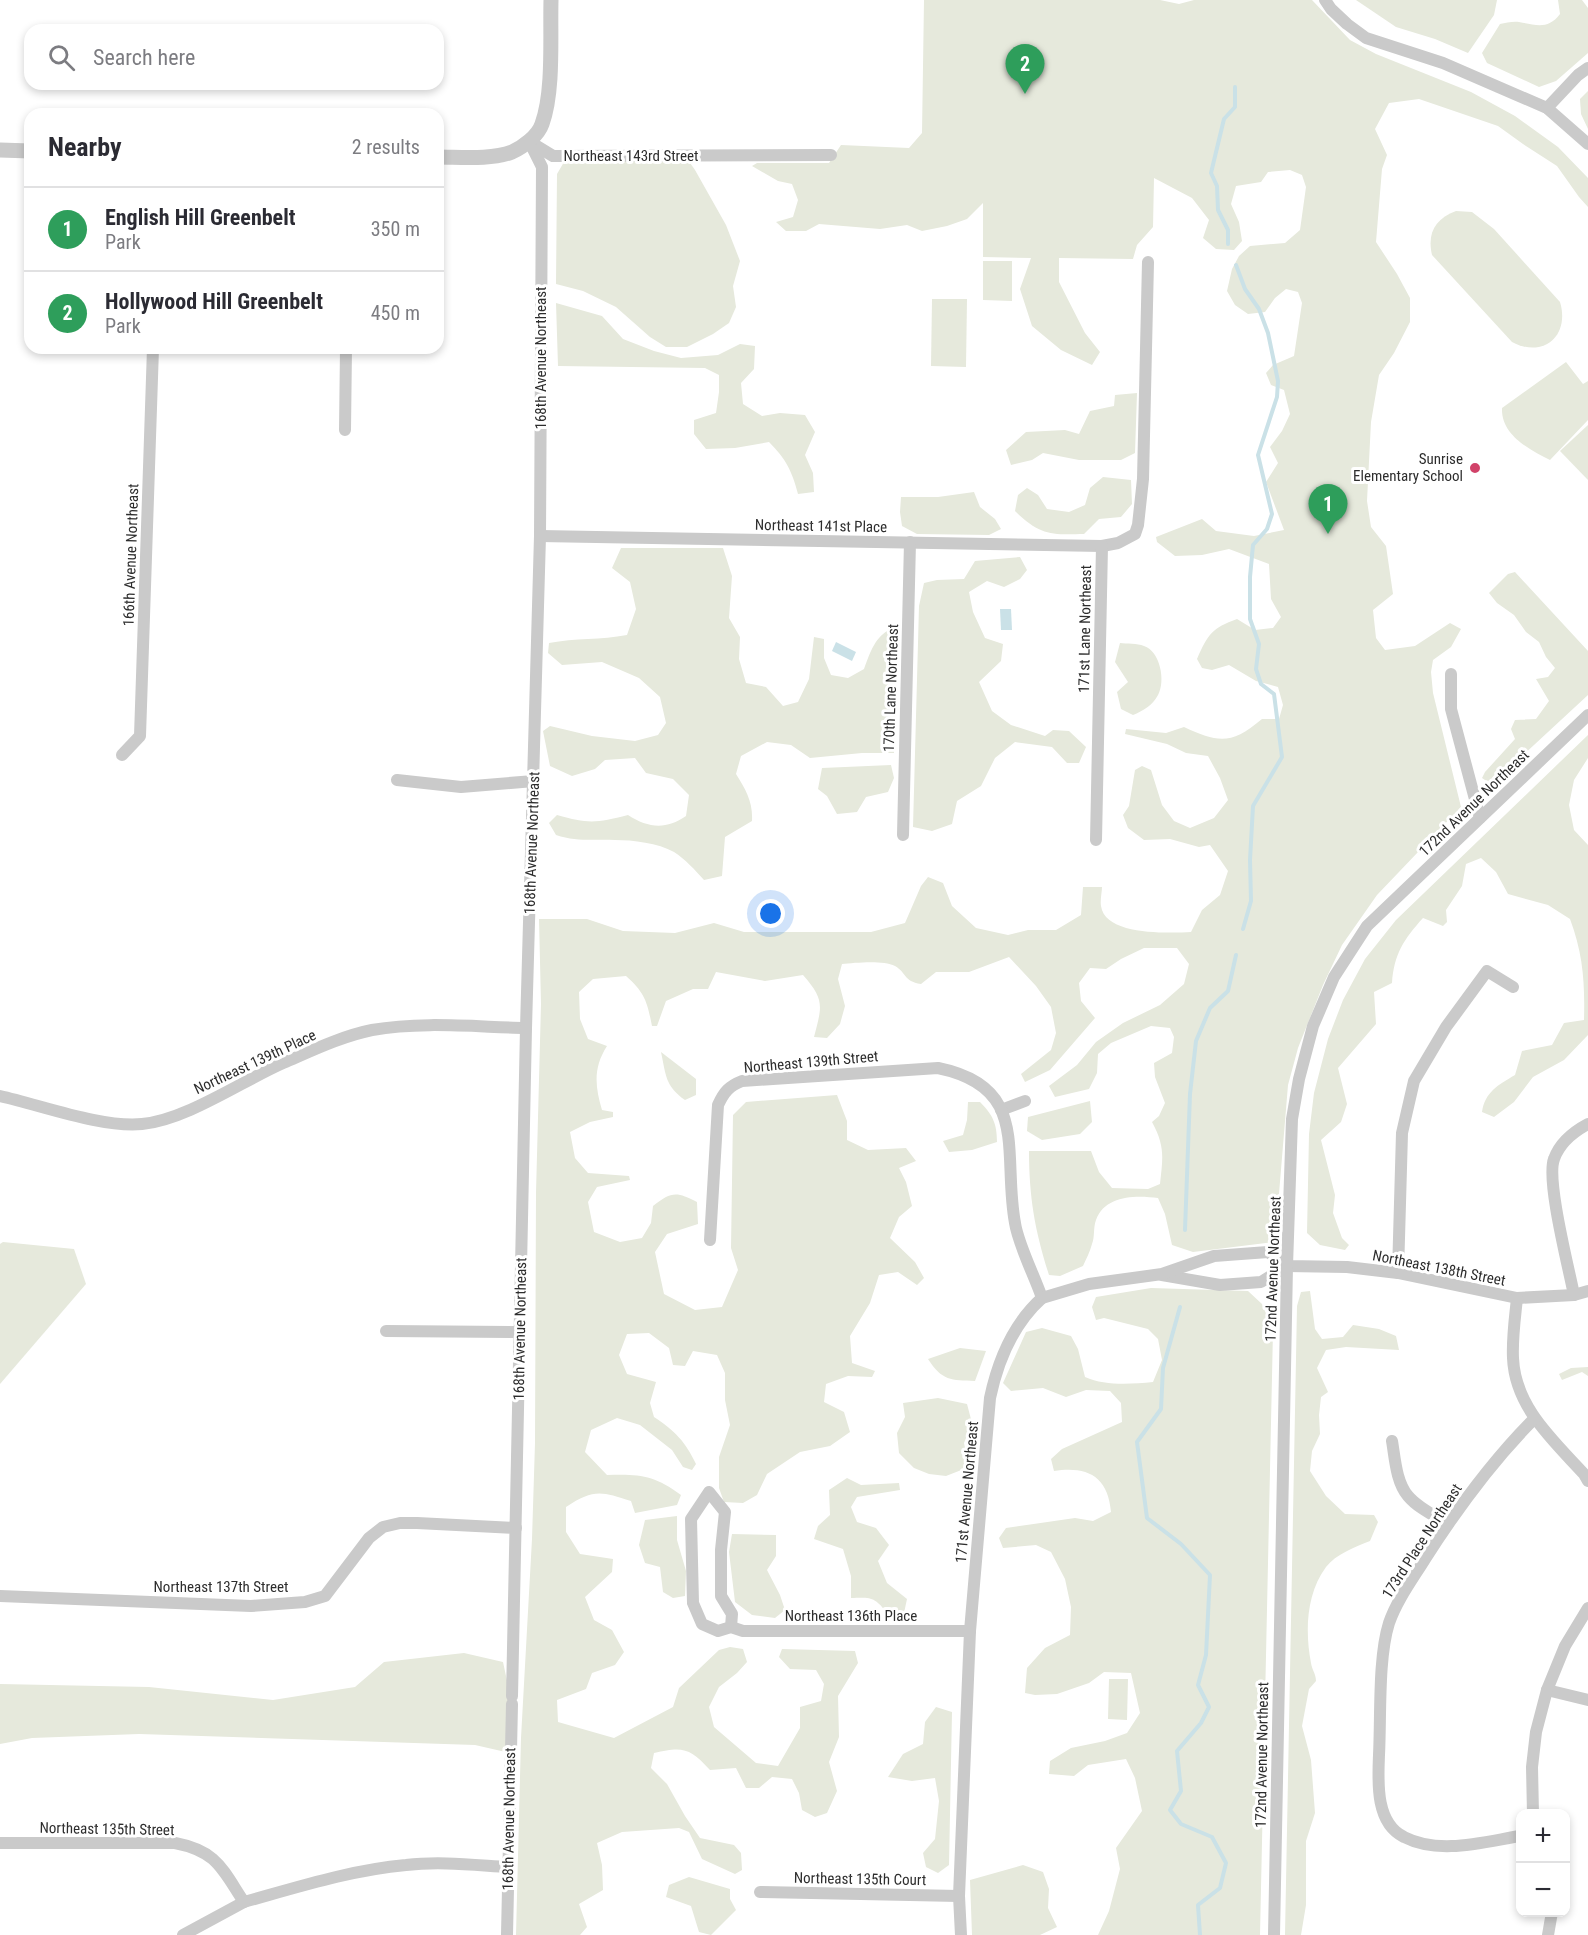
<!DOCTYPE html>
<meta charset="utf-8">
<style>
:root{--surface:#fff;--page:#f7f7f7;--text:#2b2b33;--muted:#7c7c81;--line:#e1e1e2;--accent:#d14269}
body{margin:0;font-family:"Roboto Condensed",sans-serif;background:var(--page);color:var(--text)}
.controls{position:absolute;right:18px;bottom:18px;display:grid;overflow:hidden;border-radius:12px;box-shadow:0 3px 9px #0003}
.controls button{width:54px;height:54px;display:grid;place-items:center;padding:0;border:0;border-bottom:2px solid var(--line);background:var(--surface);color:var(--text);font:30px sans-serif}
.you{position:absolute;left:771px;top:914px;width:21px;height:21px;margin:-15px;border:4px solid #fff;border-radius:50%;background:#1a73e8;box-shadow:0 0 0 9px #1a73e833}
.badge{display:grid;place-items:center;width:39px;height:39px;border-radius:50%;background:var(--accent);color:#fff;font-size:20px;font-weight:700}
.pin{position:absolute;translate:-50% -50px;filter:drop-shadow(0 2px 3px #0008)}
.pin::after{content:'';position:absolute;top:32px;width:21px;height:18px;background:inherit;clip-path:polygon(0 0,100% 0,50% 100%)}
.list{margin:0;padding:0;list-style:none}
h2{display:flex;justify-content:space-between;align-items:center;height:78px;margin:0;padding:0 24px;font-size:26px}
h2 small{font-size:20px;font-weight:400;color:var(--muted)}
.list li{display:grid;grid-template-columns:39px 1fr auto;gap:18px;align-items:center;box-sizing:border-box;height:84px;padding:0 24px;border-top:2px solid var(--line)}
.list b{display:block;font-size:22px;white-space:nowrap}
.list p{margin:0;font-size:20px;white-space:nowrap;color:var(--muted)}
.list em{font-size:20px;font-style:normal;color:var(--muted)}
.icon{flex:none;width:33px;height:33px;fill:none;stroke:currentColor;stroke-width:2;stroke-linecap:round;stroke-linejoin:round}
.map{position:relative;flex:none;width:1588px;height:1935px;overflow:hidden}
.search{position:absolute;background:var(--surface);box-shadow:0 3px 9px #0003;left:24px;top:24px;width:420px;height:66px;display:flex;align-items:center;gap:15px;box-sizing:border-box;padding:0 21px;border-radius:18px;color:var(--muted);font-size:22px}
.panel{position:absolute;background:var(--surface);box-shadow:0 3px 9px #0003;left:24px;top:108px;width:420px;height:246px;border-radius:18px}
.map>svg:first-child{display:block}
.green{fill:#e6e9dc}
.water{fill:#cae1e7}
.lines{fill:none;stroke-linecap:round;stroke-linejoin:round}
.stream{stroke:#cae1e7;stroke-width:4}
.minor{stroke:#cacaca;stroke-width:12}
.tertiary{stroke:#cacaca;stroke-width:15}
.poi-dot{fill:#d14269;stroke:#fff;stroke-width:2}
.labels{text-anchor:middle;stroke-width:6;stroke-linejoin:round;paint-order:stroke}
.street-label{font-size:15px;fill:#2d2d2d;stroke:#fff}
.poi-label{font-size:15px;fill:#2d2d2d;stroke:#fff;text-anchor:end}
</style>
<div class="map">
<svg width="1588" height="1935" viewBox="0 0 1588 1935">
<rect width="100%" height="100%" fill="#fff"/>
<g class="green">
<path d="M924 0H1160L1179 4 1194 0H1312L1350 40 1376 54 1471 92 1515 116 1558 147 1588 178V207L1579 197 1557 166 1523 144 1498 126 1419 99 1389 103 1375 129 1387 155 1382 169 1376 242 1397 274 1410 298V322L1394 353 1379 375 1371 422 1367 501 1371 527 1386 546 1393 594 1373 610 1376 638 1385 650 1415 646 1450 623 1461 629 1451 647 1433 660 1431 672 1433 693 1461 807 1377 895 1342 945 1323 985 1298 1048 1288 1085 1275 1242 1193 1252 1172 1245 1165 1214 1158 1198C1136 1195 1105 1195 1096 1220 1093 1228 1095 1237 1092 1244 1090 1252 1086 1259 1083 1266L1060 1276 1049 1275C1035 1231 1029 1198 1029 1151H1091L1099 1172 1112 1188 1148 1189 1160 1184C1163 1157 1165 1146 1152 1122L1159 1116 1165 1103 1155 1077 1154 1063 1172 1053 1174 1037 1170 1028 1151 1026 1111 1043 1098 1054 1097 1073 1089 1089 1055 1097 1049 1086 1077 1065 1096 1042 1123 1023 1160 1005 1184 984 1189 964 1177 948H1144L1121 959 1106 969 1090 968 1079 983 1081 1001 1095 1018 1050 1070 1025 1082 1021 1074 1051 1050 1056 1033 1051 1007 1036 986 1009 957 969 972H936L921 984C903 981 907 973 895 966 883 960 855 963 842 964L838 979 845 1006 840 1024 827 1038 814 1037C822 1006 825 1000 803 975L765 981 716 972 708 989H693L666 1001 657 1026H652C647 1001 645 993 626 976L593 979 579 992 580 1019 588 1039 607 1046C593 1068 595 1086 602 1110L613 1112V1117L590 1122 570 1132 575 1158 588 1173 629 1176 630 1180 597 1187 588 1202 594 1232 620 1242 642 1238 651 1223 653 1206C671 1192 676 1191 697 1202L698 1224 667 1234 655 1252 664 1294 695 1310 722 1307 738 1270 731 1248 733 1115 746 1102 837 1095 847 1121V1140L868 1150 906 1148 916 1161 899 1168 906 1182 912 1206 899 1217 890 1238 915 1262 924 1278 917 1285 898 1272 879 1275 870 1303 850 1336 852 1363 875 1371 872 1377 848 1376 826 1384 824 1402 844 1412 850 1432 830 1446 800 1452 767 1474 757 1495 743 1503 724 1502 719 1488V1457L730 1425 725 1400V1373L717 1355 693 1351 685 1366 673 1365 669 1348 649 1333 627 1334 619 1355 627 1374 656 1382 650 1403 654 1417C675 1431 685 1441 696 1464L692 1470 683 1467 672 1450 640 1425 617 1418 591 1430 585 1452 607 1475C640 1474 654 1475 681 1495L677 1505 635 1513 631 1501C601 1491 593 1489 566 1507V1532L580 1554 613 1559 612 1572 585 1597 594 1620 612 1630 624 1652 615 1665 592 1673 586 1689 557 1700 558 1722 614 1738 673 1707 679 1688 719 1650 730 1647 743 1649 747 1662 737 1673 719 1687 709 1707 714 1727 756 1763 778 1766 800 1728V1707L821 1701 824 1684 816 1670 790 1669 779 1657 782 1649 855 1651 858 1663 838 1696 839 1737 829 1762 837 1791 827 1813 815 1817 802 1810 799 1793 792 1779 772 1777 759 1788H746L736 1768 710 1770C690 1748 683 1746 654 1753L651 1768 667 1784 685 1816 700 1838 734 1845 741 1853 742 1870 735 1874 702 1859 689 1832 679 1828 622 1832 597 1843 602 1865 603 1890 579 1904 587 1927 580 1935H516L521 1738 532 1539 535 1443 536 1193 541 1004 539 919H587L623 931 675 933 714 923 744 932H871L905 923 921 886 928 877 943 883 952 906 976 928 1008 935 1028 930H1056L1081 915 1083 887H1102C1102 892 1100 900 1101 906 1105 936 1169 933 1191 932L1202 910 1220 895 1228 871 1210 845 1199 847 1170 839 1144 840 1128 828 1123 815 1129 806 1135 770 1142 766 1151 770 1162 805 1174 821 1190 828 1214 818 1228 800 1220 778 1208 756 1186 753 1167 744 1125 734 1126 729 1166 733 1184 727C1219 743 1231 745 1262 719H1279L1283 705 1278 687 1256 681 1229 665 1212 670 1202 668 1197 659C1208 634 1212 628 1237 619L1255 630 1273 628 1281 617 1271 599 1269 564 1229 549 1202 555 1175 556 1157 542 1156 537 1202 519 1216 531 1254 536 1284 530 1266 482 1278 463 1270 447 1282 431 1290 414 1284 390 1271 385 1266 373 1273 365 1294 356 1302 303 1298 292 1286 289 1275 298 1265 312 1248 314 1235 305 1227 291 1232 269 1239 256 1250 246 1285 243 1300 230 1306 187 1302 175 1290 170 1268 172 1261 182 1236 186 1231 204 1239 222 1242 241 1234 250 1216 249 1203 238 1209 220 1192 198 1154 178 1153 227 1137 245 1133 259 1059 258V282L1085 333 1100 352 1092 365 1061 350 1032 326 1020 289 1031 258 983 257V203L967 219 947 226 922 231 907 225 880 229 819 224 806 231H786L776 222 793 217 798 200 792 184 778 181 752 166 757 163H829L841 145 909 148 922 133Z"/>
<path d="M1356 0H1497L1494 15 1468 53 1435 39 1396 27Z"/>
<path d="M1558 0H1582L1588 8V53L1556 81 1539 87 1487 63 1482 53 1500 24C1506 23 1513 21 1519 22 1536 25 1548 30 1560 14Z"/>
<path d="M1588 91V129L1581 114 1580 99Z"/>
<path d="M571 160H688L695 170 726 225 740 261 733 286 736 307 729 323 713 334 687 347H666L650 337 616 307 583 291 556 284 557 174 564 162Z"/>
<path d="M1456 211 1472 212 1494 229 1560 302C1570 335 1544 359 1512 342L1432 255C1427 233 1435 219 1456 211Z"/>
<path d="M983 261H1012V301L983 300Z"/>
<path d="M932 299H967L966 367 931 366Z"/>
<path d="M556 303 602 316 623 339 654 351 681 358 718 355 740 344 755 346 754 369 741 383 743 404 762 416 780 413 805 415 815 432 805 455 813 473 814 492 798 494C792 471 786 459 769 442L735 448 706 449 694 434V420L716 413 719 392V375L705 368 558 366Z"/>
<path d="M1566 362 1583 384 1588 381V420L1550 460C1529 449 1501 435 1502 408Z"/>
<path d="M1137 393 1135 453 1121 460H1079L1043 453 1032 460 1011 465 1006 450 1026 432 1065 430 1079 434 1090 411 1114 406 1115 395Z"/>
<path d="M1588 425V480L1560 451Z"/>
<path d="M1103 477 1131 480 1132 504 1121 517 1099 519 1084 534C1050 535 1040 535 1015 511L1018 495 1027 488 1038 495 1047 509 1069 512 1085 505 1090 488Z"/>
<path d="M974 492 980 507 995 519 1001 529 989 535 917 534 902 526 900 512 901 497H938Z"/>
<path d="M621 548H723L732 576 729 618 740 637 739 659 746 683 766 687 783 706 798 702 809 679 814 637 824 639V658L831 675 848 678 864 669C870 653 875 636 891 629L897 640 894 753H862L810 758 791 745 767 742 741 756 736 774C746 790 753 802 752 821L725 837 722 876 704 880C695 870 685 859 674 852 658 843 633 840 615 840 593 839 577 842 556 835L549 823 557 815C588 824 597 823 628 815 648 828 666 830 686 816L689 795 673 779 646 773 635 758 605 760 595 769 572 776 550 766 543 731 550 726 592 736 635 741 658 735 666 723 660 697 639 678 602 662 562 665 548 653 549 643C575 638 601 640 627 635L636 609 630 582 612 568Z"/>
<path d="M1020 557 1027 570 1020 579 1004 587 987 581 969 592 973 612 985 638 1003 644 1001 661 979 682 992 711 1011 725 1045 736 1053 730 1069 731 1086 747 1079 763H1067L1052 747 1015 742 995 758 981 786 957 801 952 824 932 831 913 827 919 606 924 583 937 580 964 579 975 561Z"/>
<path d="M1515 572 1588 651V695L1494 782H1488L1482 778 1485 772 1515 739 1511 729 1515 720 1536 719 1549 701 1536 679 1548 677 1555 668 1546 657 1539 642 1526 632 1514 615 1497 603 1489 593 1508 574Z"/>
<path d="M1120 643C1127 644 1137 643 1144 646 1160 651 1166 681 1158 695 1153 705 1143 711 1133 715L1121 709 1117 692 1128 682 1115 662Z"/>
<path d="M1588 735V758L1574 780 1569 805 1574 830 1588 845V1035L1564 1060 1533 1077 1514 1102 1494 1117 1482 1112C1485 1092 1498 1085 1515 1075L1522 1051 1552 1045 1564 1023 1584 1020C1585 982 1583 954 1570 919L1548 905 1508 894 1496 872 1481 858 1466 864 1462 886 1446 910 1447 922 1443 926 1423 918C1404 939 1394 954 1392 983L1374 992 1376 1024 1338 1068 1347 1104 1341 1122 1321 1140 1335 1195 1333 1213 1342 1238 1349 1245 1345 1250 1320 1245 1307 1233 1309 1134 1314 1093 1328 1039 1343 1000 1365 959 1396 920Z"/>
<path d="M891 765 894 778 888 792 866 797 857 812 837 814 827 796 818 789 822 768Z"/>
<path d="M661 1052 696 1079V1095L685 1100C665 1086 666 1075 661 1052Z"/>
<path d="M1090 1101 1092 1122 1080 1134 1042 1140 1027 1131 1028 1117Z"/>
<path d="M968 1102H980C993 1115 997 1124 997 1142L972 1150 949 1152 943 1141 963 1135 967 1120Z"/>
<path d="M3 1242 74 1249 86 1284 0 1384V1244Z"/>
<path d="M1151 1288 1248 1291 1262 1304 1273 1330 1260 1935H1098L1109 1911 1120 1869 1116 1848 1142 1811 1135 1778 1126 1759 1088 1765 1074 1776 1049 1774 1050 1761 1071 1748 1105 1741 1127 1733 1140 1713 1131 1673 1104 1672 1089 1683 1057 1694 1035 1695 1025 1693 1027 1668 1045 1648 1070 1635 1071 1607 1065 1579 1051 1552 1036 1545 1003 1548 999 1538 1006 1528 1075 1518 1093 1521 1111 1512C1108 1476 1087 1466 1054 1471L1051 1459 1062 1449 1122 1422 1121 1403 1110 1391 1086 1390 1066 1397 1043 1388 1011 1391 1003 1383 1026 1332 1042 1328 1071 1336 1078 1349 1085 1377C1105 1386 1131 1384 1153 1382L1162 1360 1158 1339 1148 1329 1104 1318 1096 1320 1092 1307 1096 1297Z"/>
<path d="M1310 1291 1315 1329 1322 1339 1343 1337 1353 1325 1379 1329 1396 1336 1399 1350 1346 1347 1326 1350 1317 1368 1328 1392 1321 1397 1319 1415 1320 1434 1312 1451 1310 1471 1326 1496 1345 1514 1374 1515 1378 1522 1370 1541C1355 1547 1336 1554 1326 1567 1306 1594 1305 1632 1311 1663 1312 1670 1316 1674 1316 1681L1309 1689 1302 1726 1311 1760 1315 1813 1306 1841V1905L1301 1935H1285L1297 1306 1301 1292Z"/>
<path d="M960 1348 986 1351 975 1381C951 1380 942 1381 928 1359Z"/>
<path d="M1588 1367V1376L1582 1372 1562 1380 1559 1374 1571 1368Z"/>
<path d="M938 1398 967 1404 972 1423 964 1443 969 1467 946 1476 929 1474 914 1468 899 1453 897 1433 905 1417 903 1403Z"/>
<path d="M847 1478 861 1485 899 1483 900 1490 857 1497 851 1507 857 1522 876 1528 889 1545 878 1561 887 1583 907 1599 904 1613H887C875 1597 871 1597 851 1598V1576L843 1549 814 1539 818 1526 830 1515 829 1490Z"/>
<path d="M677 1516V1540L686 1571 685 1596 673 1598 663 1592 660 1567 645 1563 639 1545 645 1520Z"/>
<path d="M732 1534 776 1535V1556L767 1570 780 1595 785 1610 775 1618 752 1615 735 1602 729 1552Z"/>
<path d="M464 1653 503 1662 512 1704 510 1753 475 1745 139 1734 32 1738 0 1744V1684L149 1687 273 1700 355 1687 384 1662Z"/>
<path d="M1109 1679H1128L1127 1720 1108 1719Z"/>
<path d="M936 1707 952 1712 949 1865 938 1873 926 1867 923 1853 935 1839 939 1801 935 1778 912 1781 888 1777 903 1754 923 1744 925 1722Z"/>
<path d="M1023 1865 1043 1872 1049 1889 1048 1908 1057 1927 1040 1935H972L970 1880Z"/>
<path d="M689 1877 730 1889V1899L736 1910 711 1935 699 1932 691 1906 666 1897 669 1885Z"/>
</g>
<g class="water">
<path d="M1000 609H1011L1012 630H1001Z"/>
<path d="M836 642 856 652 852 661 832 651Z"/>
</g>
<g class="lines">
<g class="stream">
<path d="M1228 244V230L1218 210 1217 186 1211 173 1224 119 1235 107V87"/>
<path d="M1236 265 1245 289 1259 309 1268 333 1278 381 1277 397 1258 455 1272 514 1267 529 1253 545 1250 577V619L1259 644 1256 669 1261 684 1274 694 1282 757 1253 806 1250 860 1251 901 1243 929"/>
<path d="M1185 1230 1190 1094 1196 1041 1210 1008 1228 991 1236 955"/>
<path d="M1180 1307 1163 1368 1161 1409 1137 1442 1147 1518 1181 1544 1210 1575 1206 1655 1198 1685 1209 1707 1201 1723 1177 1751 1181 1791 1170 1810 1181 1824 1212 1837 1226 1863 1220 1888 1198 1905 1200 1935"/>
</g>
<g class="minor">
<path d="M1325 0 1331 9 1347 24 1366 38 1443 63 1547 108 1588 144"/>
<path d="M1547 108 1578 75 1588 68"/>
<path d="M530 142 553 156 831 155"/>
<path d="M345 430 346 348"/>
<path d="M540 536 1102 546 1118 543 1135 534 1138 525 1143 479 1148 262"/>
<path d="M1451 674V709L1480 818"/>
<path d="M122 755 140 736 153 348"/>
<path d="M397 780 461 787 534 781"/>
<path d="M903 835 910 542"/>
<path d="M1096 840 1102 546"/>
<path d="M0 1096C41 1105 102 1128 142 1124 186 1120 242 1081 283 1063 311 1051 342 1036 372 1030 422 1021 476 1027 526 1028"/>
<path d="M1001 1110 1025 1101"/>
<path d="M710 1240 718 1105C724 1092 729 1086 742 1081L938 1068C1031 1087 1002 1153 1015 1223 1018 1244 1035 1277 1042 1298 1013 1324 998 1360 990 1398L970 1631 959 1896 961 1935"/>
<path d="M1398 1273 1402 1133 1414 1081 1446 1027 1487 971 1513 987"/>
<path d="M1162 1275 1220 1285 1261 1282 1287 1266"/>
<path d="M1574 1295C1569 1269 1546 1180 1554 1159 1560 1142 1573 1132 1588 1124"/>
<path d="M1042 1298 1089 1284 1162 1274 1214 1256 1268 1252 1287 1266 1347 1267 1398 1273 1517 1298 1574 1295 1588 1291"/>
<path d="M1517 1298C1515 1318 1512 1338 1513 1358 1515 1407 1553 1440 1584 1474L1588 1481"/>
<path d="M386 1331 520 1332"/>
<path d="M1392 1441C1395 1458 1396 1482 1408 1496 1418 1508 1435 1516 1448 1524"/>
<path d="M0 1596 251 1606 305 1602 325 1596 369 1538 383 1527 400 1523H417L516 1528"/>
<path d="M731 1627 732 1614 721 1596V1550L725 1512 709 1492 691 1519 693 1603 702 1624 718 1631 731 1627 743 1631H970"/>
<path d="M1547 1690 1588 1700"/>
<path d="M512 1696 526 1028 540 536 542 167 529 141"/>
<path d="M1533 1814 1532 1767 1536 1732 1547 1690 1565 1646 1588 1608"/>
<path d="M1520 1836C1483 1842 1439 1855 1404 1837 1375 1823 1378 1781 1379 1755 1381 1716 1378 1658 1389 1623 1397 1600 1412 1580 1425 1559 1457 1509 1492 1461 1534 1419"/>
<path d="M0 1843H175C217 1851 222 1869 244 1902 298 1887 351 1870 406 1865 440 1861 474 1865 508 1867"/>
<path d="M760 1892 959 1896"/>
<path d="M183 1935 244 1902"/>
<path d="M507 1935 512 1704"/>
<path d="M1274 1935 1287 1266 1292 1119 1299 1079 1313 1026 1334 977 1367 926 1588 715"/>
<path d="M1548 1935 1552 1912"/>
</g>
<g class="tertiary">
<path d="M0 150 30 151"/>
<path d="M438 157C460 157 491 160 512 152 523 147 538 136 542 124 554 91 550 37 551 0"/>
</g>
</g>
<circle class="poi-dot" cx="1475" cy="468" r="6"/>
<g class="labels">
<g class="street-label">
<text x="631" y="161">Northeast 143rd Street</text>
<text transform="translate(541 358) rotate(-90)" y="5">168th Avenue Northeast</text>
<text transform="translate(821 526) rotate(1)" y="5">Northeast 141st Place</text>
<text transform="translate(131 555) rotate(-88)" y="5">166th Avenue Northeast</text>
<text transform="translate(1085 629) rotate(-89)" y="5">171st Lane Northeast</text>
<text transform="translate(891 688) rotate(-88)" y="5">170th Lane Northeast</text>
<text transform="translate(1474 803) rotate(-44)" y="5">172nd Avenue Northeast</text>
<text transform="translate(532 843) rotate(-88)" y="5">168th Avenue Northeast</text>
<text transform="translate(255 1062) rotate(-25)" y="5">Northeast 139th Place</text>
<text transform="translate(811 1062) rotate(-5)" y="5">Northeast 139th Street</text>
<text transform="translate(1439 1268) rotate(11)" y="5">Northeast 138th Street</text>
<text transform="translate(1273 1269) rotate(-88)" y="5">172nd Avenue Northeast</text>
<text transform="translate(520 1329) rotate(-89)" y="5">168th Avenue Northeast</text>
<text transform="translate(967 1492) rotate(-85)" y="5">171st Avenue Northeast</text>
<text transform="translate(1422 1541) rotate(-57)" y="5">173rd Place Northeast</text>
<text x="221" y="1592">Northeast 137th Street</text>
<text x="851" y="1621">Northeast 136th Place</text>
<text transform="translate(1262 1755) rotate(-89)" y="5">172nd Avenue Northeast</text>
<text transform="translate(509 1819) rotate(-89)" y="5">168th Avenue Northeast</text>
<text transform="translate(107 1829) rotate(1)" y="5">Northeast 135th Street</text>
<text transform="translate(860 1879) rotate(1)" y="5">Northeast 135th Court</text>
</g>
<g class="poi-label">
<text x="1463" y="464">Sunrise<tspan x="1463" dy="17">Elementary School</tspan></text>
</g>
</g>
</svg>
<div class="controls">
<button>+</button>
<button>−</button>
</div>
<div class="you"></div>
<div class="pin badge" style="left:1328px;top:534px;background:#2e9e5b">1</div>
<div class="pin badge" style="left:1025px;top:94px;background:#2e9e5b">2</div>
<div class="search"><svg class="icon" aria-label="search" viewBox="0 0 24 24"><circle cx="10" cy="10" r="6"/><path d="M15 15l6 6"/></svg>Search here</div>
<section class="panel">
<h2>Nearby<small>2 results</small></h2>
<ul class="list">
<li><span class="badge" style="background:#2e9e5b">1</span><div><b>English Hill Greenbelt</b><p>Park</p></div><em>350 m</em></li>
<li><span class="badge" style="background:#2e9e5b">2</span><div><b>Hollywood Hill Greenbelt</b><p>Park</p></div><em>450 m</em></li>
</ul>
</section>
</div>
